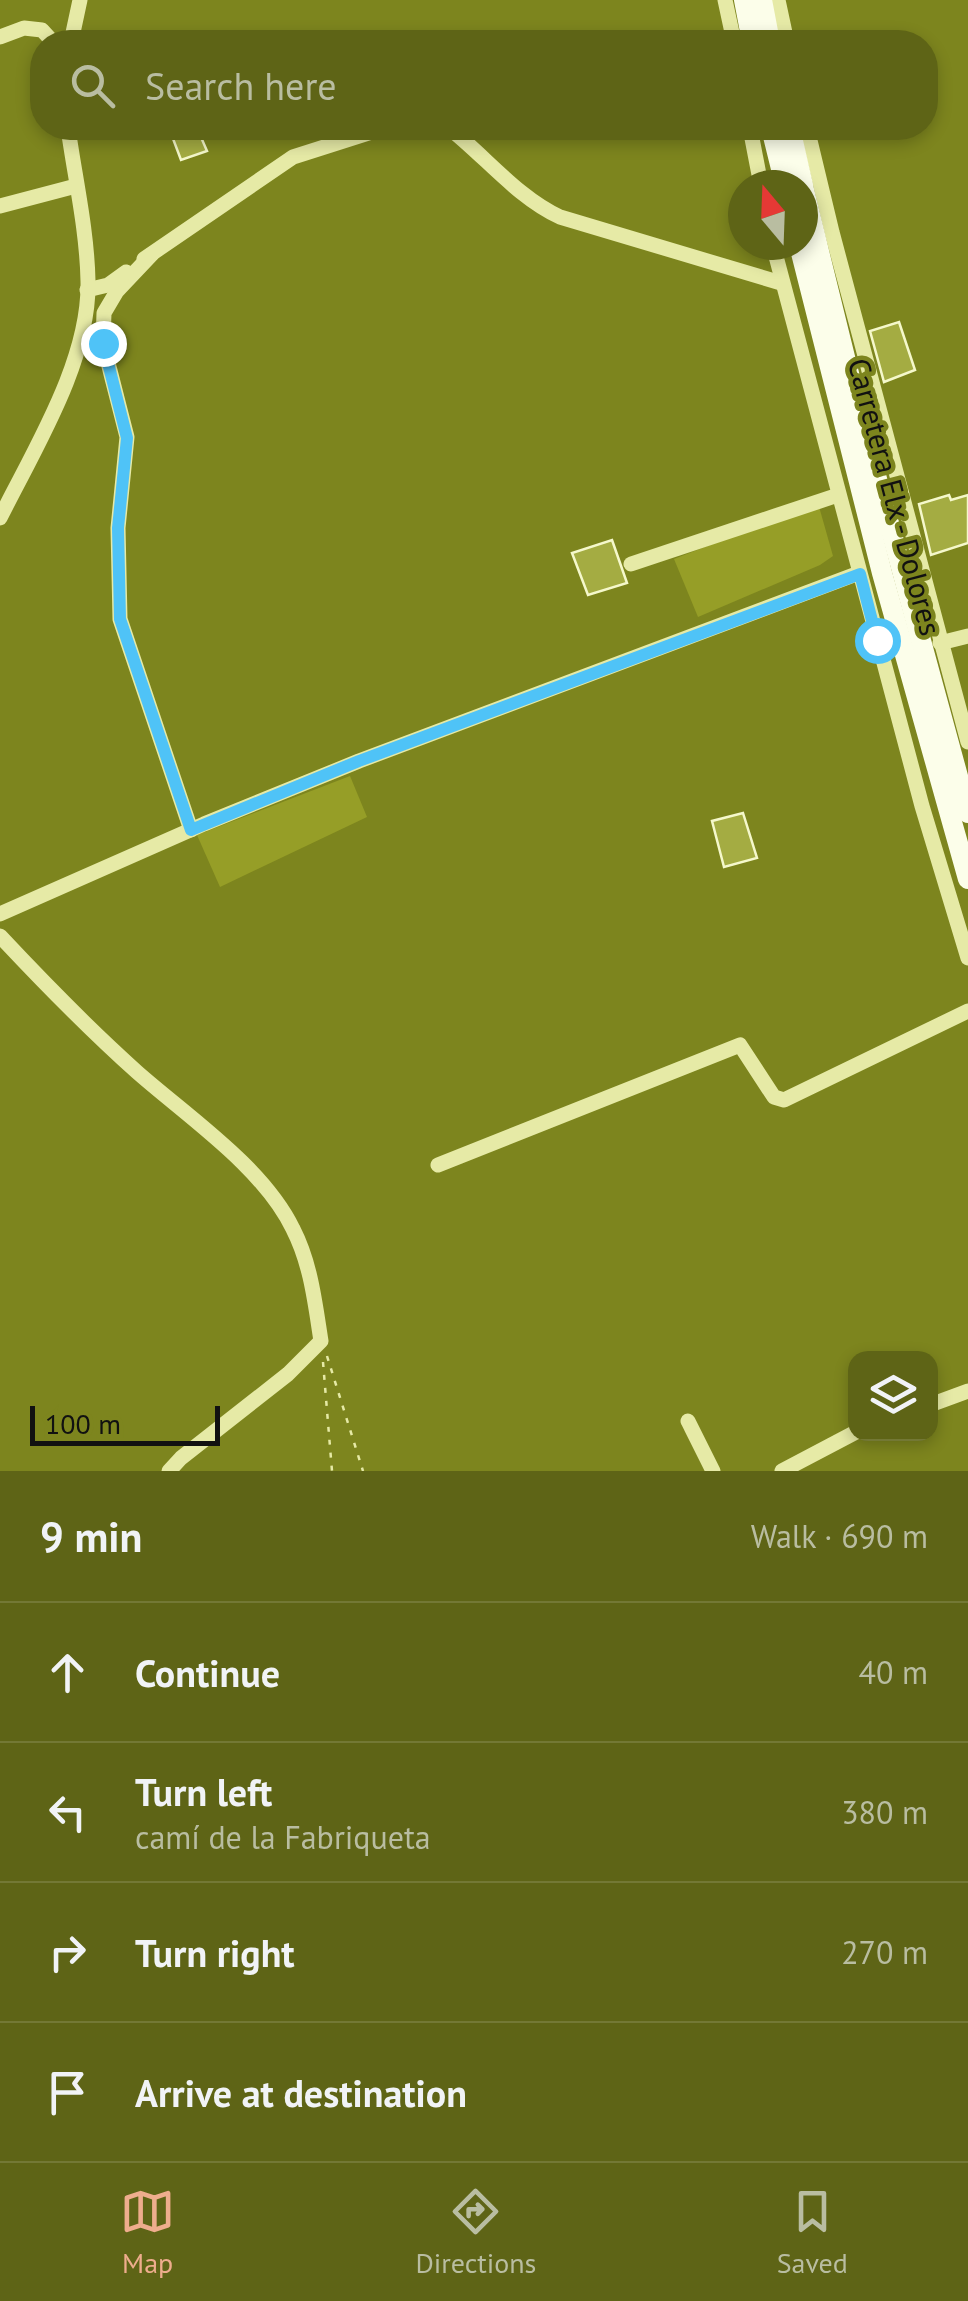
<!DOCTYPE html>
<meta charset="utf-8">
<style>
:root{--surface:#5e6416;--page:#676d23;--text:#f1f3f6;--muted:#b9bda1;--line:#737835;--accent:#eead8d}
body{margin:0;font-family:"PT Sans",sans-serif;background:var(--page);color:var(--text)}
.controls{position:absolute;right:30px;bottom:30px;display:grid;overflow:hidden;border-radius:20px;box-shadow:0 5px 15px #0003}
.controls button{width:90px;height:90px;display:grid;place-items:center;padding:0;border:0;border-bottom:2px solid var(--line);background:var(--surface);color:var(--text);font:50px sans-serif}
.compass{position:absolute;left:728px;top:170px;width:90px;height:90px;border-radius:50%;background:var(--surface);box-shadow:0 5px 15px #0003;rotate:341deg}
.scale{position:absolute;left:30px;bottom:25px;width:190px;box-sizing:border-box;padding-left:10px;border:5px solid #111;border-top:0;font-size:28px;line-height:35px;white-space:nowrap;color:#111;-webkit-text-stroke:8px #7d851e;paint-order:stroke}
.stop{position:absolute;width:30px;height:30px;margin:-22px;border:8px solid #4fc3f7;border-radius:50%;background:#fff}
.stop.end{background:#4fc3f7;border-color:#fff;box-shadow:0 2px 10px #0008}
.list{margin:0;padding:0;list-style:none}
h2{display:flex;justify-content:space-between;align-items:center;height:130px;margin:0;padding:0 40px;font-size:42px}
h2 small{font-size:32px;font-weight:400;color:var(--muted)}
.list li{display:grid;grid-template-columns:65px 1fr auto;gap:30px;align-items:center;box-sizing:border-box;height:140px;padding:0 40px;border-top:2px solid var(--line)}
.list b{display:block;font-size:38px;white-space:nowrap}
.list p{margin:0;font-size:32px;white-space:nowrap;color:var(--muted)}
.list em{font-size:32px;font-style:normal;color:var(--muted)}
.icon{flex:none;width:55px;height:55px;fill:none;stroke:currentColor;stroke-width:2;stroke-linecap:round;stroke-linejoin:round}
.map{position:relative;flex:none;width:968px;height:1471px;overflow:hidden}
.search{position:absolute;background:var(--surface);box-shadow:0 5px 15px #0003;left:30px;right:30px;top:30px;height:110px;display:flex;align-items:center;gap:25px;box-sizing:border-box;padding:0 35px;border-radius:40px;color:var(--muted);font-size:38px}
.sheet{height:690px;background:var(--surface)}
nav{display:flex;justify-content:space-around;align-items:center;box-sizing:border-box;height:140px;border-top:2px solid var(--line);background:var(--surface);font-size:28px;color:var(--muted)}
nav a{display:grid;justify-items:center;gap:5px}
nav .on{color:var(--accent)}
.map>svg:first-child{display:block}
.green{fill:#969e27}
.building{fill:#a4ac42;stroke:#f5f8cb;stroke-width:2.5}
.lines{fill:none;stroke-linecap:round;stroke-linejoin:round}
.path{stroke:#e6eaa6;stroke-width:2.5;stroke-dasharray:5 8;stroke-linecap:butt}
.minor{stroke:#e6eaa6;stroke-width:15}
.major{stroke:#fcfeea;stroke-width:20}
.route{stroke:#4fc3f7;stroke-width:12}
.labels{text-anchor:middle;stroke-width:9;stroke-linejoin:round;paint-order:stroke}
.street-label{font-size:30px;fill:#111;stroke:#7d851e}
</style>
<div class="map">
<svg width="968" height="1471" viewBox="0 0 968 1471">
<rect width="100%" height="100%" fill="#7d851e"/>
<g class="green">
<path d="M818 503 833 556 820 565 698 617 674 559Z"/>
<path d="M350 776 367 817 220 887 197 835Z"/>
</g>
<g class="building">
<path d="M169 128H197L207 151 181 160Z"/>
<path d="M899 322 915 370 884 382 870 331Z"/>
<path d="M949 495 951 500 968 495V543L931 555 919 504Z"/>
<path d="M612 540 627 583 588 595 572 553Z"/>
<path d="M743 813 757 858 724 867 712 821Z"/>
</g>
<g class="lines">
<g class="path">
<path d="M327 1356 363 1471"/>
<path d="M323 1362 332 1471"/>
</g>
<g class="minor">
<path d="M725 0 734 42"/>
<path d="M778 0 787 42"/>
<path d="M0 37 24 28 42 30 53 42"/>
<path d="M71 42 80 0"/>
<path d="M449 128C486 157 517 197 560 217L781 283"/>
<path d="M750 128 761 185"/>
<path d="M807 128 832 232 968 742"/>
<path d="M0 206 76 186"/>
<path d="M773 245 922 806 968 958"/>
<path d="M152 254 117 291 104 313 103 343 127 437 118 528 120 619 191 830"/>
<path d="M144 259 293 157 384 128"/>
<path d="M87 290 108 285 126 272"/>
<path d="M0 518C35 448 90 360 88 281 87 230 75 178 68 128"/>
<path d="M631 564 838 495"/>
<path d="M940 643 968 636"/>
<path d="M0 914 204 824 359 761 859 573"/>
<path d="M0 936C44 983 89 1029 137 1072 188 1117 263 1167 293 1229 311 1264 315 1303 321 1341L288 1374 181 1458 169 1471"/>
<path d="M438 1165 740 1045 774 1097 784 1100 968 1011"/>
<path d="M930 1405 968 1391"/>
<path d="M688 1421 713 1471"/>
<path d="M782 1471 856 1432"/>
</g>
<g class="major">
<path d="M744 0 752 42"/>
<path d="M762 0 770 42"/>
<path d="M771 128 785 185"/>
<path d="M790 128 803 185"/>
<path d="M803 186 856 402 968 813"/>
<path d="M799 245 882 573 968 879"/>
</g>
</g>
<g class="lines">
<path class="route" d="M103 343 127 438 118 528 120 619 191 830 359 761 860 574 877 640"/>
</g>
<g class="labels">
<g class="street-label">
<text transform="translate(894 497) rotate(75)" y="10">Carretera Elx - Dolores</text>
</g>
</g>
</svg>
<div class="controls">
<button><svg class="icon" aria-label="layers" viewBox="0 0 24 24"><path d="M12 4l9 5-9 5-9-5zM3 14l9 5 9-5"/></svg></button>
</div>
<svg class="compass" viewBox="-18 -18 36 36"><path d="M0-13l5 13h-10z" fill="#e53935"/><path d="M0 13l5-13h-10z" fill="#b9bda1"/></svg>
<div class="scale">100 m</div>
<div class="stop" style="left:877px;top:640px"></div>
<div class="stop end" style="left:103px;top:343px"></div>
<div class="search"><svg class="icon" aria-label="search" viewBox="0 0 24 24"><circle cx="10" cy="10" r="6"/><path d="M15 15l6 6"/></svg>Search here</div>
</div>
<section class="sheet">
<h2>9 min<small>Walk · 690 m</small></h2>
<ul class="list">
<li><svg class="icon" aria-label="ahead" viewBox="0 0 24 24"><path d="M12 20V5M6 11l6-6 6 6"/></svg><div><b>Continue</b></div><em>40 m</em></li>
<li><svg class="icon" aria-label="left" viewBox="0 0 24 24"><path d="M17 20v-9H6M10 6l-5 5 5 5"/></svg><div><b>Turn left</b><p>camí de la Fabriqueta</p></div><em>380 m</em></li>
<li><svg class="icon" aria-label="right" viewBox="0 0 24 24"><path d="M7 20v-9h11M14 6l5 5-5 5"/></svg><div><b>Turn right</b></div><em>270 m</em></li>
<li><svg class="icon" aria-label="arrive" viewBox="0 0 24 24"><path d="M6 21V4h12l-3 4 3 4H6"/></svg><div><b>Arrive at destination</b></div></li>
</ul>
</section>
<nav>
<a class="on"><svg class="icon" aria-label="map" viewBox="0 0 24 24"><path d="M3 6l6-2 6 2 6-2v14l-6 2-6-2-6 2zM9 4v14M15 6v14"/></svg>Map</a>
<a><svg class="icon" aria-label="directions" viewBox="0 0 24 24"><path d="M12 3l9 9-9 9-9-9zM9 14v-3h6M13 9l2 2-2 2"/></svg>Directions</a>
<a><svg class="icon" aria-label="saved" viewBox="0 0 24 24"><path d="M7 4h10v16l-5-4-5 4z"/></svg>Saved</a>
</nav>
